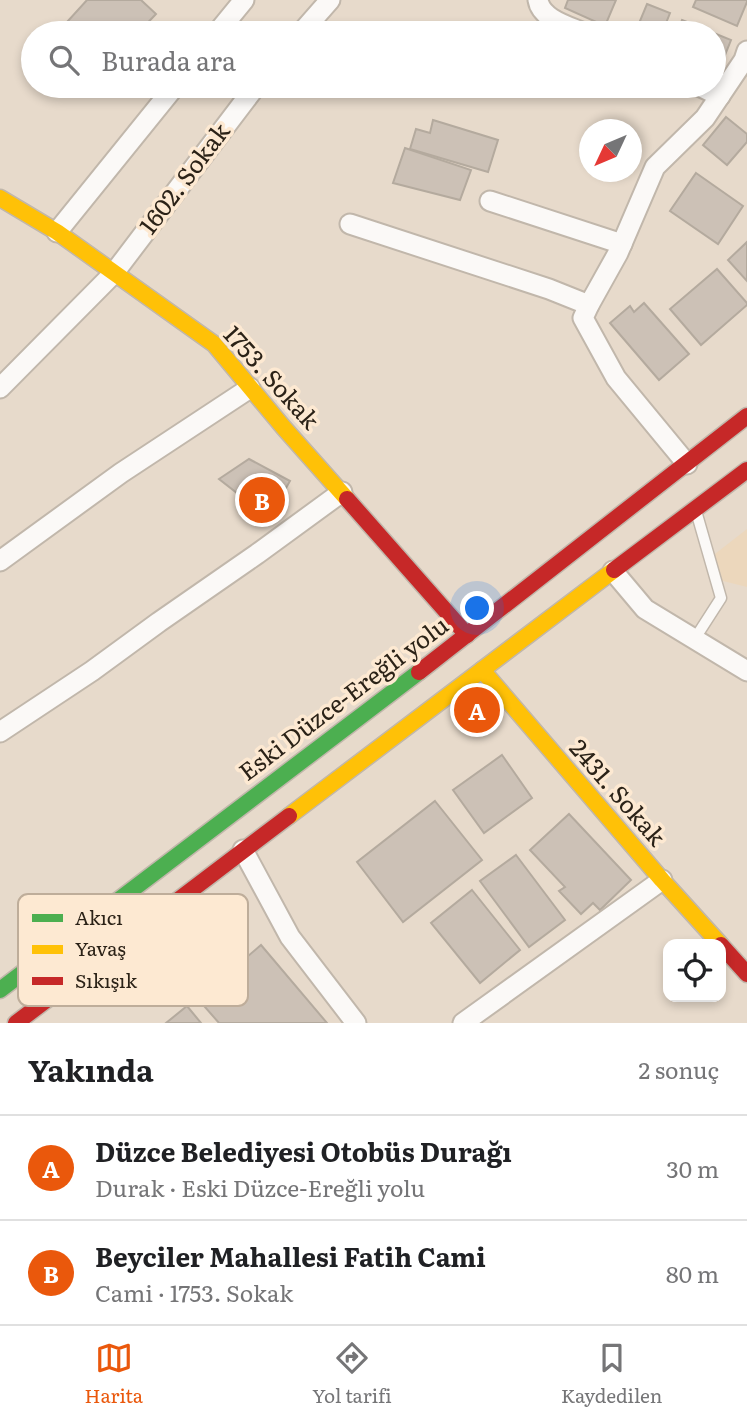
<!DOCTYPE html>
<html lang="tr">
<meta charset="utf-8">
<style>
:root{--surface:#fff;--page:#f6f6f6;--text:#202124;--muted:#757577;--line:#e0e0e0;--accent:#ea580c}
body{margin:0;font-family:Literata,serif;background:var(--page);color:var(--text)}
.controls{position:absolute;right:21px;bottom:21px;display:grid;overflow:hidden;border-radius:14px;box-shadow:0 4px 10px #0003}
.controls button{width:63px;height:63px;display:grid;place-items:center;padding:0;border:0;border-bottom:2px solid var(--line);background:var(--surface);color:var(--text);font:35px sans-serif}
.compass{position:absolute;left:579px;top:119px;width:63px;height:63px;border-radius:50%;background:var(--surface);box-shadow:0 4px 10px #0003;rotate:226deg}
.you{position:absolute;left:478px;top:609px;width:24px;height:24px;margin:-18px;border:5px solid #fff;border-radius:50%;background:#1a73e8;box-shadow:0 0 0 10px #1a73e833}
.badge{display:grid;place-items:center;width:46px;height:46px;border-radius:50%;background:var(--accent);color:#fff;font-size:23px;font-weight:700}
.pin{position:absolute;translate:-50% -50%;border:4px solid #fff;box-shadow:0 2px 7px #0006}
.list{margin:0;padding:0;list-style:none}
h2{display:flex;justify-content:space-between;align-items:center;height:91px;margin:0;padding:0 28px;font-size:30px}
h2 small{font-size:23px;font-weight:400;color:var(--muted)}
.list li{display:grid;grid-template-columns:46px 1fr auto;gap:21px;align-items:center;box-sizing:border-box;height:105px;padding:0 28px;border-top:2px solid var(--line)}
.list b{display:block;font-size:26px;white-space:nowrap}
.list p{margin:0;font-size:23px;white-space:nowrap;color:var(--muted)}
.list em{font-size:23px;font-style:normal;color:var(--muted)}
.icon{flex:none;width:38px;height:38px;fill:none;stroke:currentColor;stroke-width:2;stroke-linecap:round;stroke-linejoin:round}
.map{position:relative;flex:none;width:747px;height:1023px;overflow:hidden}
.search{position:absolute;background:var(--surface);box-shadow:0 4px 10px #0003;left:21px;right:21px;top:21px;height:77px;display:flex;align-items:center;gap:18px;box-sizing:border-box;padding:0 24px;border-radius:38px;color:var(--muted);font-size:26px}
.sheet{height:301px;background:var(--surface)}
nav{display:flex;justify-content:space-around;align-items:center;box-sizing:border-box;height:98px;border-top:2px solid var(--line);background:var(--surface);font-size:19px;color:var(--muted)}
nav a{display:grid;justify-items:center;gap:4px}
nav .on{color:var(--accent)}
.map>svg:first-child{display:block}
.built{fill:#ecd7bc}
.building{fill:#ccc1b6;stroke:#b4aa9e;stroke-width:2}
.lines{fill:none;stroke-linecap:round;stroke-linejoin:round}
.lane-casing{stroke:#c1b7ab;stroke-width:13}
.street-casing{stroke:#c1b7ab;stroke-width:23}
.fast-casing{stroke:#c1b7ab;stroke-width:19}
.slow-casing{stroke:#c1b7ab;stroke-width:19}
.jam-casing{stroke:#c1b7ab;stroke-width:19}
.lane{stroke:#fbf9f7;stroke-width:10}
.street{stroke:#fbf9f7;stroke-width:19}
.fast{stroke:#4caf50;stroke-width:16}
.slow{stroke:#ffc107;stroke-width:16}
.jam{stroke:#c62828;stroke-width:16}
.labels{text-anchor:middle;stroke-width:7;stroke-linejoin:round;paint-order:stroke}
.street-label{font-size:24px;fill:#2b2217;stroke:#fde9d2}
.key{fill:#fde9d2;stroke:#bead9a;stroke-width:2}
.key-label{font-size:19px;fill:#2b2217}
</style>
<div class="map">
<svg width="747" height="1023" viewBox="0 0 747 1023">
<rect width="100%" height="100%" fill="#e7dacb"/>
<path class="built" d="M747 529V587L719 580 706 561Z"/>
<g class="building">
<path d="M87 0H141L156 14 138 33H57Z"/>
<path d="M568 0H616L605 26 565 8Z"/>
<path d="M696 0H747V2L737 26 693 7Z"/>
<path d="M647 4 670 13 662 33H635Z"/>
<path d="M682 20 731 40 717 75 714 74V33H677Z"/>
<path d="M726 117 747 134V142L727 165 703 145Z"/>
<path d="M433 120 498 140 488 172 410 149 416 129 430 133Z"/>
<path d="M405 148 471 170 460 200 393 183Z"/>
<path d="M696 173 743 206 718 244 670 211Z"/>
<path d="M747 242V281L728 260Z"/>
<path d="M717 269 747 303V305L701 345 670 309Z"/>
<path d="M644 303 689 354 659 380 610 323 630 306 634 312Z"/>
<path d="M249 459 290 481 269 518 219 479Z"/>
<path d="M502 755 532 798 484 833 453 790Z"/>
<path d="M435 801 482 860 403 922 357 862Z"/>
<path d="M569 814 631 880 600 910 593 903 581 914 559 891 565 887 530 850Z"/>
<path d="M516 855 565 920 529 947 480 881Z"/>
<path d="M472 890 520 950 480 983 431 923Z"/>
<path d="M261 945 327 1023H219L198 999Z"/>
<path d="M187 1006 201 1023H166Z"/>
</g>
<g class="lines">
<defs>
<path id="lane" d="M694 640 721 598 696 511"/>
<g id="street">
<path d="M538 0C541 19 568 26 584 33"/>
<path d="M217 33 244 0"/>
<path d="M301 33 330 0"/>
<path d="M699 86 720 96"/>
<path d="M490 201 622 244"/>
<path d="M350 224 549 289 589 305"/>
<path d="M57 232 175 86"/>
<path d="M0 388 114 273 256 86"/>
<path d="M687 464 616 378 583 318 589 305 618 253 655 167 705 118 744 60 747 51"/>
<path d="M0 561 121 473 250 388"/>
<path d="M613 571 645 609 747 671"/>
<path d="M0 732 92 671 159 622 257 554 342 492"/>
<path d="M243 850 290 937 356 1023"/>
<path d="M463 1023 662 880"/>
</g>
<path id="fast" d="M0 990 419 672"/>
<g id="slow">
<path d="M0 198 57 232 214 344 284 428 347 499"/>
<path d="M482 670 662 880 720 944"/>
<path d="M289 816 614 570"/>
</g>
<g id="jam">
<path d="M347 499 467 635"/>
<path d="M614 570 747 470"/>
<path d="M419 672 747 416"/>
<path d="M721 945 747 974"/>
<path d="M16 1023 289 816"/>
</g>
</defs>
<use href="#lane" class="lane-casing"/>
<use href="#street" class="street-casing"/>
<use href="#fast" class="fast-casing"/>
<use href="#slow" class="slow-casing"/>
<use href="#jam" class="jam-casing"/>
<use href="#lane" class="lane"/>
<use href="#street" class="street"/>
<use href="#fast" class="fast"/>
<use href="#slow" class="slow"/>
<use href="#jam" class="jam"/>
</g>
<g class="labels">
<g class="street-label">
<text transform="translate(185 179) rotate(-53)" y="8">1602. Sokak</text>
<text transform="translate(271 378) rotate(48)" y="8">1753. Sokak</text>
<text transform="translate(344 699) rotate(-37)" y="8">Eski Düzce-Ereğli yolu</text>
<text transform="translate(617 793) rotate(49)" y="8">2431. Sokak</text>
</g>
</g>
<rect x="18" y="894" width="230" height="112" rx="10" class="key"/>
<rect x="32" y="914" width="31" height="8" fill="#4caf50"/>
<rect x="32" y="945" width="31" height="9" fill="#ffc107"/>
<rect x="32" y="977" width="31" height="8" fill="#c62828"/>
<g class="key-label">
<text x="75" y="925">Akıcı</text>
<text x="75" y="956">Yavaş</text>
<text x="75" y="988">Sıkışık</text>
</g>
</svg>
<div class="controls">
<button><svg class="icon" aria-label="locate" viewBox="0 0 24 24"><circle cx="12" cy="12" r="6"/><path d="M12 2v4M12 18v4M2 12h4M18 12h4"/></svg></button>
</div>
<svg class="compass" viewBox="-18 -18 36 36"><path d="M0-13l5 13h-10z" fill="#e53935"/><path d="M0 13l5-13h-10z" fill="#757577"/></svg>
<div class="you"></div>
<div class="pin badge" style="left:477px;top:710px">A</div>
<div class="pin badge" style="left:262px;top:500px">B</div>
<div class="search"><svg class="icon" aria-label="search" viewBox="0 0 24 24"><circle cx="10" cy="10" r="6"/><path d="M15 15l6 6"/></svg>Burada ara</div>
</div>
<section class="sheet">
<h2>Yakında<small>2 sonuç</small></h2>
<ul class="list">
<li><span class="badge">A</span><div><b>Düzce Belediyesi Otobüs Durağı</b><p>Durak · Eski Düzce-Ereğli yolu</p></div><em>30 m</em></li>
<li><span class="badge">B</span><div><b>Beyciler Mahallesi Fatih Cami</b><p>Cami · 1753. Sokak</p></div><em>80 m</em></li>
</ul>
</section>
<nav>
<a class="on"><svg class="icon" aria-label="map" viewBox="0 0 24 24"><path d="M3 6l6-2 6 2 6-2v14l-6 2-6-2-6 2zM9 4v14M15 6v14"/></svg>Harita</a>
<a><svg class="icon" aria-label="directions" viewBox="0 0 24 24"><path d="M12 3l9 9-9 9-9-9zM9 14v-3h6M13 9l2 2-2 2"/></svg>Yol tarifi</a>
<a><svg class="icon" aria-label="saved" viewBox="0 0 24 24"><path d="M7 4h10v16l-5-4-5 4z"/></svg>Kaydedilen</a>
</nav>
